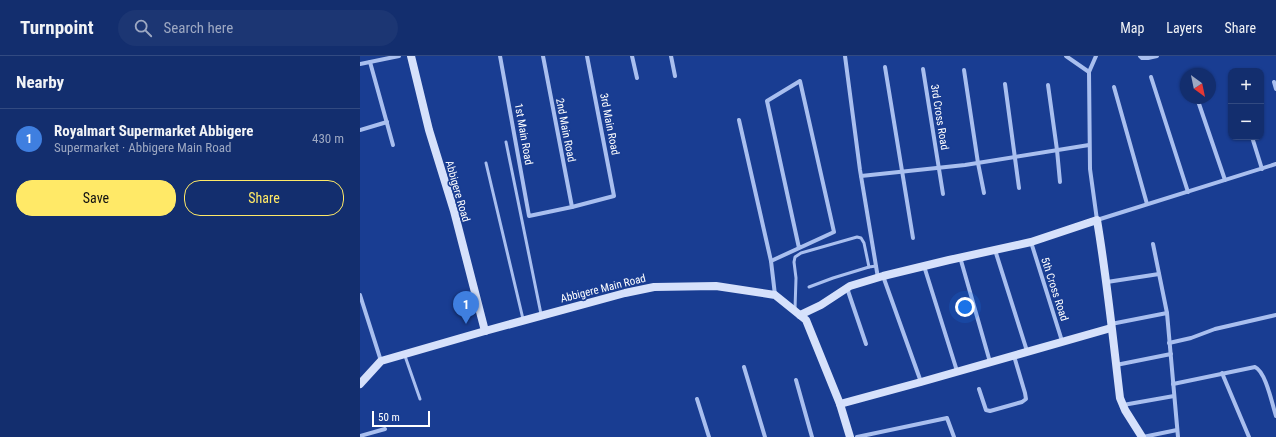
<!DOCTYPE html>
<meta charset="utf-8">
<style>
:root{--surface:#132e6e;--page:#1c3673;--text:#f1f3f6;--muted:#9da8c2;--line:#324a81;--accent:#ffe967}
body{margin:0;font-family:"Roboto Condensed",sans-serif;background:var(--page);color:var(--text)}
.controls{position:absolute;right:12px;top:12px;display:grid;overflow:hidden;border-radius:8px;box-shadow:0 1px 3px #0004}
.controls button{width:36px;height:36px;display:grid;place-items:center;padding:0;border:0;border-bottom:1px solid var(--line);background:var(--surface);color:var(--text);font:20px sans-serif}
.compass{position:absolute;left:820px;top:12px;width:36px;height:36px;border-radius:50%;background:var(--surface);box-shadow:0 1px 3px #0004;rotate:147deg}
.scale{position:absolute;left:12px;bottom:10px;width:58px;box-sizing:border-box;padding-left:4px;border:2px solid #fff;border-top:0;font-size:11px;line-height:14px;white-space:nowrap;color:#fff;-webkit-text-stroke:3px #193d92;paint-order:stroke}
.you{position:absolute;left:605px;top:251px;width:14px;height:14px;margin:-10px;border:3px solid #fff;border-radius:50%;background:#1a73e8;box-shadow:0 0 0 6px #1a73e833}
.badge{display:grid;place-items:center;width:26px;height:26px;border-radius:50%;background:var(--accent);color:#fff;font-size:13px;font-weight:700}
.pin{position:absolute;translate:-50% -33px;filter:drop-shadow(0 1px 2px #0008)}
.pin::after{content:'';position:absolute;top:21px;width:14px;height:12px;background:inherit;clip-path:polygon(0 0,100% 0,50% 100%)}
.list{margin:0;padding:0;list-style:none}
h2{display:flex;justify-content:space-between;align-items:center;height:52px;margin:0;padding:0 16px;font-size:17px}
h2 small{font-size:13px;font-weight:400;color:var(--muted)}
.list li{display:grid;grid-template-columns:26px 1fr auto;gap:12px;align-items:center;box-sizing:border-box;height:60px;padding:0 16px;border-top:1px solid var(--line)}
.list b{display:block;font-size:15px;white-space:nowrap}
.list p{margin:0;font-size:13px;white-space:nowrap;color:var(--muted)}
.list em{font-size:13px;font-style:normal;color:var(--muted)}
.actions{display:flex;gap:8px;padding:12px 16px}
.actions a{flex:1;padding:9px 0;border:1px solid var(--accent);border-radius:16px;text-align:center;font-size:14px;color:var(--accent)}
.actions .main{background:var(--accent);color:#111}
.icon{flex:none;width:22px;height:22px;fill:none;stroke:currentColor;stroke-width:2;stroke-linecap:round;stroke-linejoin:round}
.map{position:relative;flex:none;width:916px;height:381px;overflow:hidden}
header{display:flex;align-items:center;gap:24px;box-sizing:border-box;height:56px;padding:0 20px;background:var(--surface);border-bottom:1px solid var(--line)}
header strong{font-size:19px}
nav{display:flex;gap:22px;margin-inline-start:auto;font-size:14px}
.search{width:280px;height:36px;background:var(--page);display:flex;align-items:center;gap:10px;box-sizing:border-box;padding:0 14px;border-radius:22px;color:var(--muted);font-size:15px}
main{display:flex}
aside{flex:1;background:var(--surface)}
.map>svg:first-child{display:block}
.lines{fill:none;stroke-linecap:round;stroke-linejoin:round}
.lane{stroke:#a9bfef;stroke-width:3}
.street{stroke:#a9bfef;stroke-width:4}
.secondary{stroke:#d6e1fb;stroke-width:8}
.labels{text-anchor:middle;stroke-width:3.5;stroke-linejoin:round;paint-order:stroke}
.street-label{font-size:11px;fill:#fff;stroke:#193d92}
</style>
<header>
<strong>Turnpoint</strong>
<div class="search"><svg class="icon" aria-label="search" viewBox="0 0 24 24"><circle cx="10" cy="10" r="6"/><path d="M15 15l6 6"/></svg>Search here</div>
<nav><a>Map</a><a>Layers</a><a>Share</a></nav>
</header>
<main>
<aside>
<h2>Nearby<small></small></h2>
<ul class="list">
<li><span class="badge" style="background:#3f7fe0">1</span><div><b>Royalmart Supermarket Abbigere</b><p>Supermarket · Abbigere Main Road</p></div><em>430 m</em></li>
</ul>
<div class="actions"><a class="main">Save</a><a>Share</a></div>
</aside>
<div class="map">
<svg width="916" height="381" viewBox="0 0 916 381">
<rect width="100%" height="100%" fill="#193d92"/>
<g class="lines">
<g class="lane">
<path d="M146 86 181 258"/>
<path d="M126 107 163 263"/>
<path d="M449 231 473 222 509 211"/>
<path d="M435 253 436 222 434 206 435 201 441 197 497 181 501 182 504 187 509 211 516 210"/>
<path d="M45 300 60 343"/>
</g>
<g class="street">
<path d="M140 0 169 160 212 151 254 140 227 0"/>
<path d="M183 0 212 151"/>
<path d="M272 0 277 22"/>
<path d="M311 0 315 20"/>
<path d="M485 0 500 114 518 222"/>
<path d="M706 0 729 16 730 113 737 164 916 108"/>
<path d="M780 0 782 2H788L797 0"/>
<path d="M10 6 33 89"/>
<path d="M0 8 39 0"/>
<path d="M525 11 553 182"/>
<path d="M563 13 583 138"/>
<path d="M604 14 618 107 624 137"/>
<path d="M729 16 736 0"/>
<path d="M791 21 828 136"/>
<path d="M914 26 916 33"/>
<path d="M645 28 659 132"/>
<path d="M688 29 697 94 700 126"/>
<path d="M754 31 787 148"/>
<path d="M837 42 865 124"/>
<path d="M379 64 411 205 415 239"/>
<path d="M0 74 27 66"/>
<path d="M892 81 902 113"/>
<path d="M501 120 605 109 729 89"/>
<path d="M671 186 702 285"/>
<path d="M793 188 807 257 818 381"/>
<path d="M635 194 667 295"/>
<path d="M600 201 630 306"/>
<path d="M411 205 474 176 440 25 407 45 439 192"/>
<path d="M564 210 597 315"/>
<path d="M523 220 561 326"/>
<path d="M747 226 799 218"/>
<path d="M487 232 506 288"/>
<path d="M0 239 21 305"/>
<path d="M751 268 807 257"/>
<path d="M809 287 831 282 855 273 916 259"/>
<path d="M756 309 811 298"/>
<path d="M384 311 405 381"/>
<path d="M862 317 889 381"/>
<path d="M436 324 452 381"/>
<path d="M813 328 895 311C906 316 912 348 916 360"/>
<path d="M619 333 626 354 630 355 662 346 666 343 665 337 654 300"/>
<path d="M337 343 349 381"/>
<path d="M763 349 814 340"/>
<path d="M0 380 25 373"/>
<path d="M497 381 587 362 594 381"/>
<path d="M783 381 817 374"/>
</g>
<g class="secondary">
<path d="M51 0 69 74 94 155 125 275"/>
<path d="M440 259 461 249 490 230 523 220 589 204 671 186 737 164C747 223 753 283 760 342L765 354 782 381"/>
<path d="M0 328 21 305 125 275 265 237 294 231 356 230 415 239 446 264 480 348 490 381"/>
<path d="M480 348 561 326 751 272"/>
</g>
</g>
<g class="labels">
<g class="street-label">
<text transform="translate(580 61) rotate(81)" y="4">3rd Cross Road</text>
<text transform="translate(250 68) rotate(79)" y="4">3rd Main Road</text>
<text transform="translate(206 74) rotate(79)" y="4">2nd Main Road</text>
<text transform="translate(164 78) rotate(80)" y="4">1st Main Road</text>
<text transform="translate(98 135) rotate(74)" y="4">Abbigere Road</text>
<text transform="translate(243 232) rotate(-14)" y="4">Abbigere Main Road</text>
<text transform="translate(695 233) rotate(72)" y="4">5th Cross Road</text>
</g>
</g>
</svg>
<div class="controls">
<button>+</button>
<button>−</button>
</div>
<svg class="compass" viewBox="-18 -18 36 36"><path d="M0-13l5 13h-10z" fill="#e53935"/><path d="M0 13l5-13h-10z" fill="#9da8c2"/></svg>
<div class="scale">50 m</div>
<div class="you"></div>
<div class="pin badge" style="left:106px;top:268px;background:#3f7fe0">1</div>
</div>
</main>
